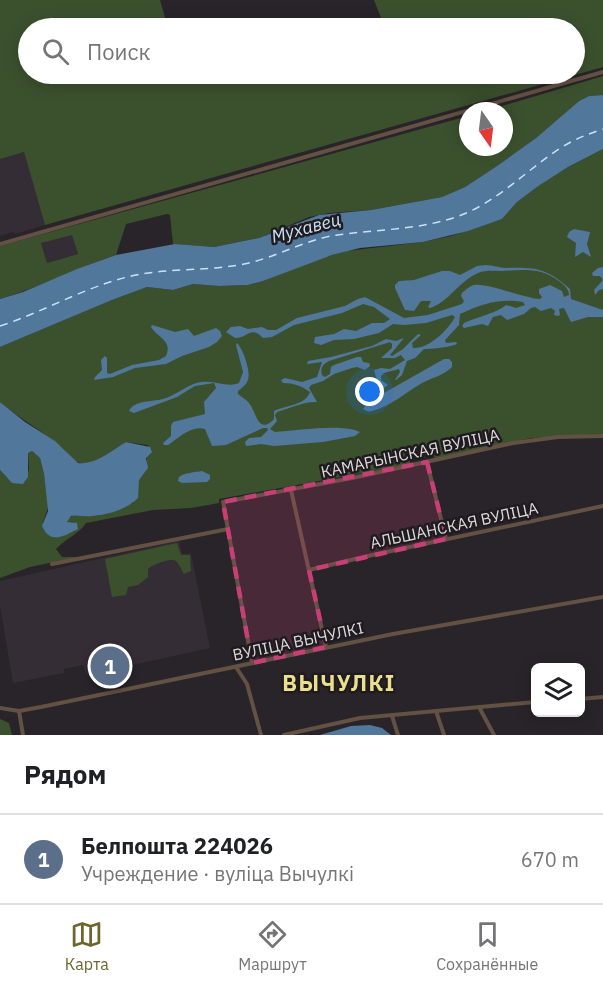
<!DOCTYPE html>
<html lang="ru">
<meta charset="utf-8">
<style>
:root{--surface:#fff;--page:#f6f6f6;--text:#202124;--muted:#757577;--line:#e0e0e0;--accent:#6d652d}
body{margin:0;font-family:"IBM Plex Sans",sans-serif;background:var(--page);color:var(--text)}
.controls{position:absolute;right:18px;bottom:18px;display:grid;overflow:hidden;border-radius:9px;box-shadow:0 3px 15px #0003}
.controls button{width:54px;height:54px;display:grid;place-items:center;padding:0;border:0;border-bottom:2px solid var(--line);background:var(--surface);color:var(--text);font:30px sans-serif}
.compass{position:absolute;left:459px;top:102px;width:54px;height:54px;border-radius:50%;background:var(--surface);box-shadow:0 3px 15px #0003;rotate:166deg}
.you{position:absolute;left:370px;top:392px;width:21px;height:21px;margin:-15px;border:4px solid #fff;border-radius:50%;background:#1a73e8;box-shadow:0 0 0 9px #1a73e833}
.badge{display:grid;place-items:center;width:39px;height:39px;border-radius:50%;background:var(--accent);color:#fff;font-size:20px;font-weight:700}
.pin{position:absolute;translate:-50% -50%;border:3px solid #fff;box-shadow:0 2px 6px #0006}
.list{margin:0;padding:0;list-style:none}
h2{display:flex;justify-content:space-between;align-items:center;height:78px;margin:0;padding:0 24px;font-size:26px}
h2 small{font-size:20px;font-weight:400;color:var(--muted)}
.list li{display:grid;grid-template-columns:39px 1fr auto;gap:18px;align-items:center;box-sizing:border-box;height:90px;padding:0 24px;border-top:2px solid var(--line)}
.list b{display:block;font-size:22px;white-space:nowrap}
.list p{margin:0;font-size:20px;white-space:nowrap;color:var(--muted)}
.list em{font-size:20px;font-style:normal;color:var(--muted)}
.icon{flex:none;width:33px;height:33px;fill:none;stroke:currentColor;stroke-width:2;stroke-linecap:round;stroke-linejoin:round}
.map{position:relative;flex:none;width:603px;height:735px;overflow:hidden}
.search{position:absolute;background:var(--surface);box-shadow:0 3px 15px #0003;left:18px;right:18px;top:18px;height:66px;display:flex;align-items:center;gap:15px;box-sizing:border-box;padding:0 21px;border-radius:33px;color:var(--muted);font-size:22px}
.sheet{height:168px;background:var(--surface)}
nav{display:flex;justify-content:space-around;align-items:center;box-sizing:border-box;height:84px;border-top:2px solid var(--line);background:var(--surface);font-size:16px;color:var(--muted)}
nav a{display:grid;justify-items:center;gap:3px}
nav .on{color:var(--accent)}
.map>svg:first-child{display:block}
.built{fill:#352d35}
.green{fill:#3b512e;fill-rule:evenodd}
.water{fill:#51779b}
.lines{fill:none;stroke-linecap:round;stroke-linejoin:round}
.ferry{stroke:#cae2f9;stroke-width:1.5;stroke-dasharray:8 6;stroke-linecap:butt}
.minor{stroke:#635143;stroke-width:4}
.marked{fill:#c73f75;fill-opacity:0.2;stroke:#c73f75;stroke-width:4.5;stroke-dasharray:12 8;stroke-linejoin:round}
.labels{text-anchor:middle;stroke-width:5;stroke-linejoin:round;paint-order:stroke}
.street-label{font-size:16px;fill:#dcd9dc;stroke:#1f1b1f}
.water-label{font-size:18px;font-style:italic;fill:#cae2f9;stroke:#1f1b1f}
.district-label{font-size:22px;font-weight:bold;letter-spacing:1.5px;fill:#ebdf90;stroke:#1f1b1f}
</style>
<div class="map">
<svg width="603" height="735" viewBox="0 0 603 735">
<rect width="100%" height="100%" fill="#292429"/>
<g class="built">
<path d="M24 152 45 225 15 234 13 232 0 236V159Z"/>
<path d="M72 234 78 254 47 263 41 243Z"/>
<path d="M179 541 182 554 191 553 210 648 86 675 83 665 64 669V673L13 683 0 605V581Z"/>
</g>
<g class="green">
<path d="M0 0H160L168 28H28V74H574V28H385L374 0H603V67L45 225 24 152 0 159Z"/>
<path d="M603 76V95L589 96 579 101 536 138 497 166 465 187 442 197 371 210 329 213 309 217 259 238 214 247 173 244 170 215 167 214 126 224 116 255C76 268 40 287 0 299V246L468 116V147H504V111H485ZM72 235 78 254 47 263 41 243Z"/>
<path d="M603 149V434L531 438 435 458 425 447 419 446 412 451 410 463 406 465 219 499V503L191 508 153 510 86 523C78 535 65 539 56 549L62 557H78L30 567 0 578V470L7 478 25 482 29 469 28 452 32 451 40 458 44 474 48 507 43 523V529C55 543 61 535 75 531L73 522 68 523 67 520 72 516H98L133 503 139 479 146 471 148 445 126 442C114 449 96 465 81 463 72 462 66 451 60 446 41 430 19 418 0 402V347L112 300 147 287 173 290 193 284 219 286 248 285 263 281 318 259 347 251 423 242 451 236 502 219 517 202 537 187 568 167Z"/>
<path d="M177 543 181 555H190L191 571 184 574C182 571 179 563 176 561 170 557 152 565 148 569V577L138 585 128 587 126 595 112 597 105 559Z"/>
<path d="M0 719 9 723 12 735H0Z"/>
</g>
<g class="water">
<path d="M603 95V149L568 167 537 187 517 202 502 219 468 231 423 242 360 248 332 255 263 281 248 285 219 286 193 284 173 290 147 287 112 300 0 347V299L23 292 77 269 116 255 175 244 214 247 259 238 319 215 371 210 442 197 465 187 497 166 536 138 579 101 589 96Z"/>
<path d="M574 229 590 232 587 244 591 257 583 252 575 257 576 243 567 237 569 232Z"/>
<path d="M486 265C493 265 499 268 505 268 535 267 547 268 570 289L571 299 603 310V317H588L571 322 564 308 559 309 560 315 558 316 554 315 555 311 551 308 541 311 535 307 531 308 524 314 507 320 501 315 493 317 488 326 482 324 464 328 462 326 464 323C475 318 499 312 506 305L516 308 525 305 523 302C499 298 482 304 460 314L459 325 445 340 446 343 456 342 457 344C452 347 431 349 424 349L415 358 407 361 402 375 396 380H395L400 372 399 369 384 373 381 376V380L388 385 384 388 378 384 374 370 381 368 390 369 405 360 401 355 395 358H381L392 348V344L390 342 329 361C323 364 320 368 322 375L325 377 330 374 331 367 334 365 357 357H361L363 362 369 363 370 366 365 370 357 367 352 368 334 374 323 381 311 385 309 388 317 402C305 401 290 408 277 412L275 415 277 421 270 429 275 432C296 431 342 423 360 432L355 436 323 442 274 446 261 444 246 446 245 442 249 438 261 437 268 430 267 428H263L226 445 212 446 205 429C191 425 179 438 168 445H164L163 443 171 436V426L173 422 205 414 204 402 216 388 214 383 195 386 177 397 134 413 129 411C134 400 152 402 163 399 177 395 189 383 202 382 215 380 228 388 239 383L243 372 236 345 237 343C243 349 251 371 248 380 246 385 242 388 238 391V394C241 397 246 399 249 403 256 411 258 436 274 419V411C286 405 305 406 310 392 302 386 293 383 283 383L281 380 285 378 302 382 317 377 322 362 307 364 308 361 331 357 372 346 386 339 396 341 404 338 390 355 392 356 403 349 418 334 421 335 412 343 413 348C429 349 448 330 455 317L452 315 426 323 404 325 393 324 379 333 354 339 334 340 321 345 314 343 315 337 334 334 344 329 356 331 372 323H384L390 319 374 307 363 304 342 313 294 325 272 337 263 338C250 325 248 338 235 338L226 332 231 327 240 326 248 329 262 327 268 330H276L297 318 345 306 358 299 365 297 404 318 428 315 462 304 464 301 461 296 462 293C465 290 470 286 474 285 488 283 523 298 540 299L542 297 539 293V289L550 285 562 291 564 297 569 295C569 289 564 285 559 281 540 267 523 270 501 271 493 271 485 270 478 273 459 281 449 302 430 308L428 307 431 301H421L414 311 405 310 395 288V285L399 281 414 280 442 271H450L460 275 477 266Z"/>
<path d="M603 267V289L599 290 595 295 594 290 603 280 600 276H593L592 273 598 268Z"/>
<path d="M152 325 175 332 188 329 194 336 216 328 220 331 222 336 217 342 209 347 182 356 166 364 135 368 113 377 94 380 95 377 102 370 101 360 105 356 107 358V373L110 374 132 365 159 360 166 356C173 341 158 338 151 327Z"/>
<path d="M444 359H449L452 362V367C444 375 432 378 422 383 407 392 389 407 372 411 367 412 367 411 363 409L368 402Z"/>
<path d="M0 402 25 422 55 441 78 463C96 465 112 450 126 442L150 447 152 452 146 458 148 468 139 480 138 498C128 509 107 515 92 516 85 517 78 515 71 516L67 522 77 523 78 529C64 536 50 545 42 526L48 511 44 474 40 458 32 451 28 453V477L23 484 12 483 0 470Z"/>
<path d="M202 471 210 475V479L207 482 182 483 178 481 179 477C183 473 196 472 202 471Z"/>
<path d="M370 725 382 728 391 735H320L351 726Z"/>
</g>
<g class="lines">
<path class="ferry" d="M0 326C46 311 88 285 136 275 171 268 208 271 244 264 274 258 301 242 331 236 372 229 415 231 456 217 497 203 526 170 562 147 575 139 588 134 603 129"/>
<g class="minor">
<path d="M0 244 603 72"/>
<path d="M427 462 446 539"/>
<path d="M291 490 326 647"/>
<path d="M52 564 228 529"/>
<path d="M309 570 368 556 603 506"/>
<path d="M252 663 223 502 352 478 513 443 558 437 603 436"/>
<path d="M236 667 247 684 261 735"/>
<path d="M580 699 603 697"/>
<path d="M479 707 494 735"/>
<path d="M0 708 19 711 41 707 393 634 603 597"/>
<path d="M19 711 23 735"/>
<path d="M436 711 444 735"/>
<path d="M392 716 398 735"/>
<path d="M284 735 360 718 536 702"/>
</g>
</g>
<path class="marked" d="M427 462 446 539 309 570 326 647 252 663 223 502Z"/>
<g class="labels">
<g class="street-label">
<text transform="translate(410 453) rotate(-12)" y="6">КАМАРЫНСКАЯ ВУЛІЦА</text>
<text transform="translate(454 525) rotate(-12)" y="6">АЛЬШАНСКАЯ ВУЛІЦА</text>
<text transform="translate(298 641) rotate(-12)" y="6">ВУЛІЦА ВЫЧУЛКІ</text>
</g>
<g class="water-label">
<text transform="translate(306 228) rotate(-15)" y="6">Мухавец</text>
</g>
<g class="district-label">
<text x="339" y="691">ВЫЧУЛКІ</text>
</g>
</g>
</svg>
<div class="controls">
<button><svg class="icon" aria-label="layers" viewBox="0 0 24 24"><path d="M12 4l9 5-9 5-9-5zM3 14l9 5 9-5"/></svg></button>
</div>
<svg class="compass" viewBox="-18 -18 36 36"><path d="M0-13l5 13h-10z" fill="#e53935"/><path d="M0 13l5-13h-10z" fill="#757577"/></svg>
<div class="you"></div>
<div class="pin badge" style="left:110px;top:666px;background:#5c6f8a">1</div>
<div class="search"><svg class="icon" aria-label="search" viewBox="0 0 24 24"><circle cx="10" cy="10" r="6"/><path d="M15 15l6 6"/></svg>Поиск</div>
</div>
<section class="sheet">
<h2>Рядом<small></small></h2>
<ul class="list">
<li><span class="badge" style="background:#5c6f8a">1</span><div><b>Белпошта 224026</b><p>Учреждение · вуліца Вычулкі</p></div><em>670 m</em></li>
</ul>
</section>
<nav>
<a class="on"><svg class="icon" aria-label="map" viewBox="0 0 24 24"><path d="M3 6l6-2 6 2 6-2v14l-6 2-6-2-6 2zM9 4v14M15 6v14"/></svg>Карта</a>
<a><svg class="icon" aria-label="directions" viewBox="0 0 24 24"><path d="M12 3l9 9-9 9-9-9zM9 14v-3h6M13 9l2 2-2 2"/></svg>Маршрут</a>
<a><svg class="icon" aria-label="saved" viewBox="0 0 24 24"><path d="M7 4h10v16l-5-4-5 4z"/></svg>Сохранённые</a>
</nav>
